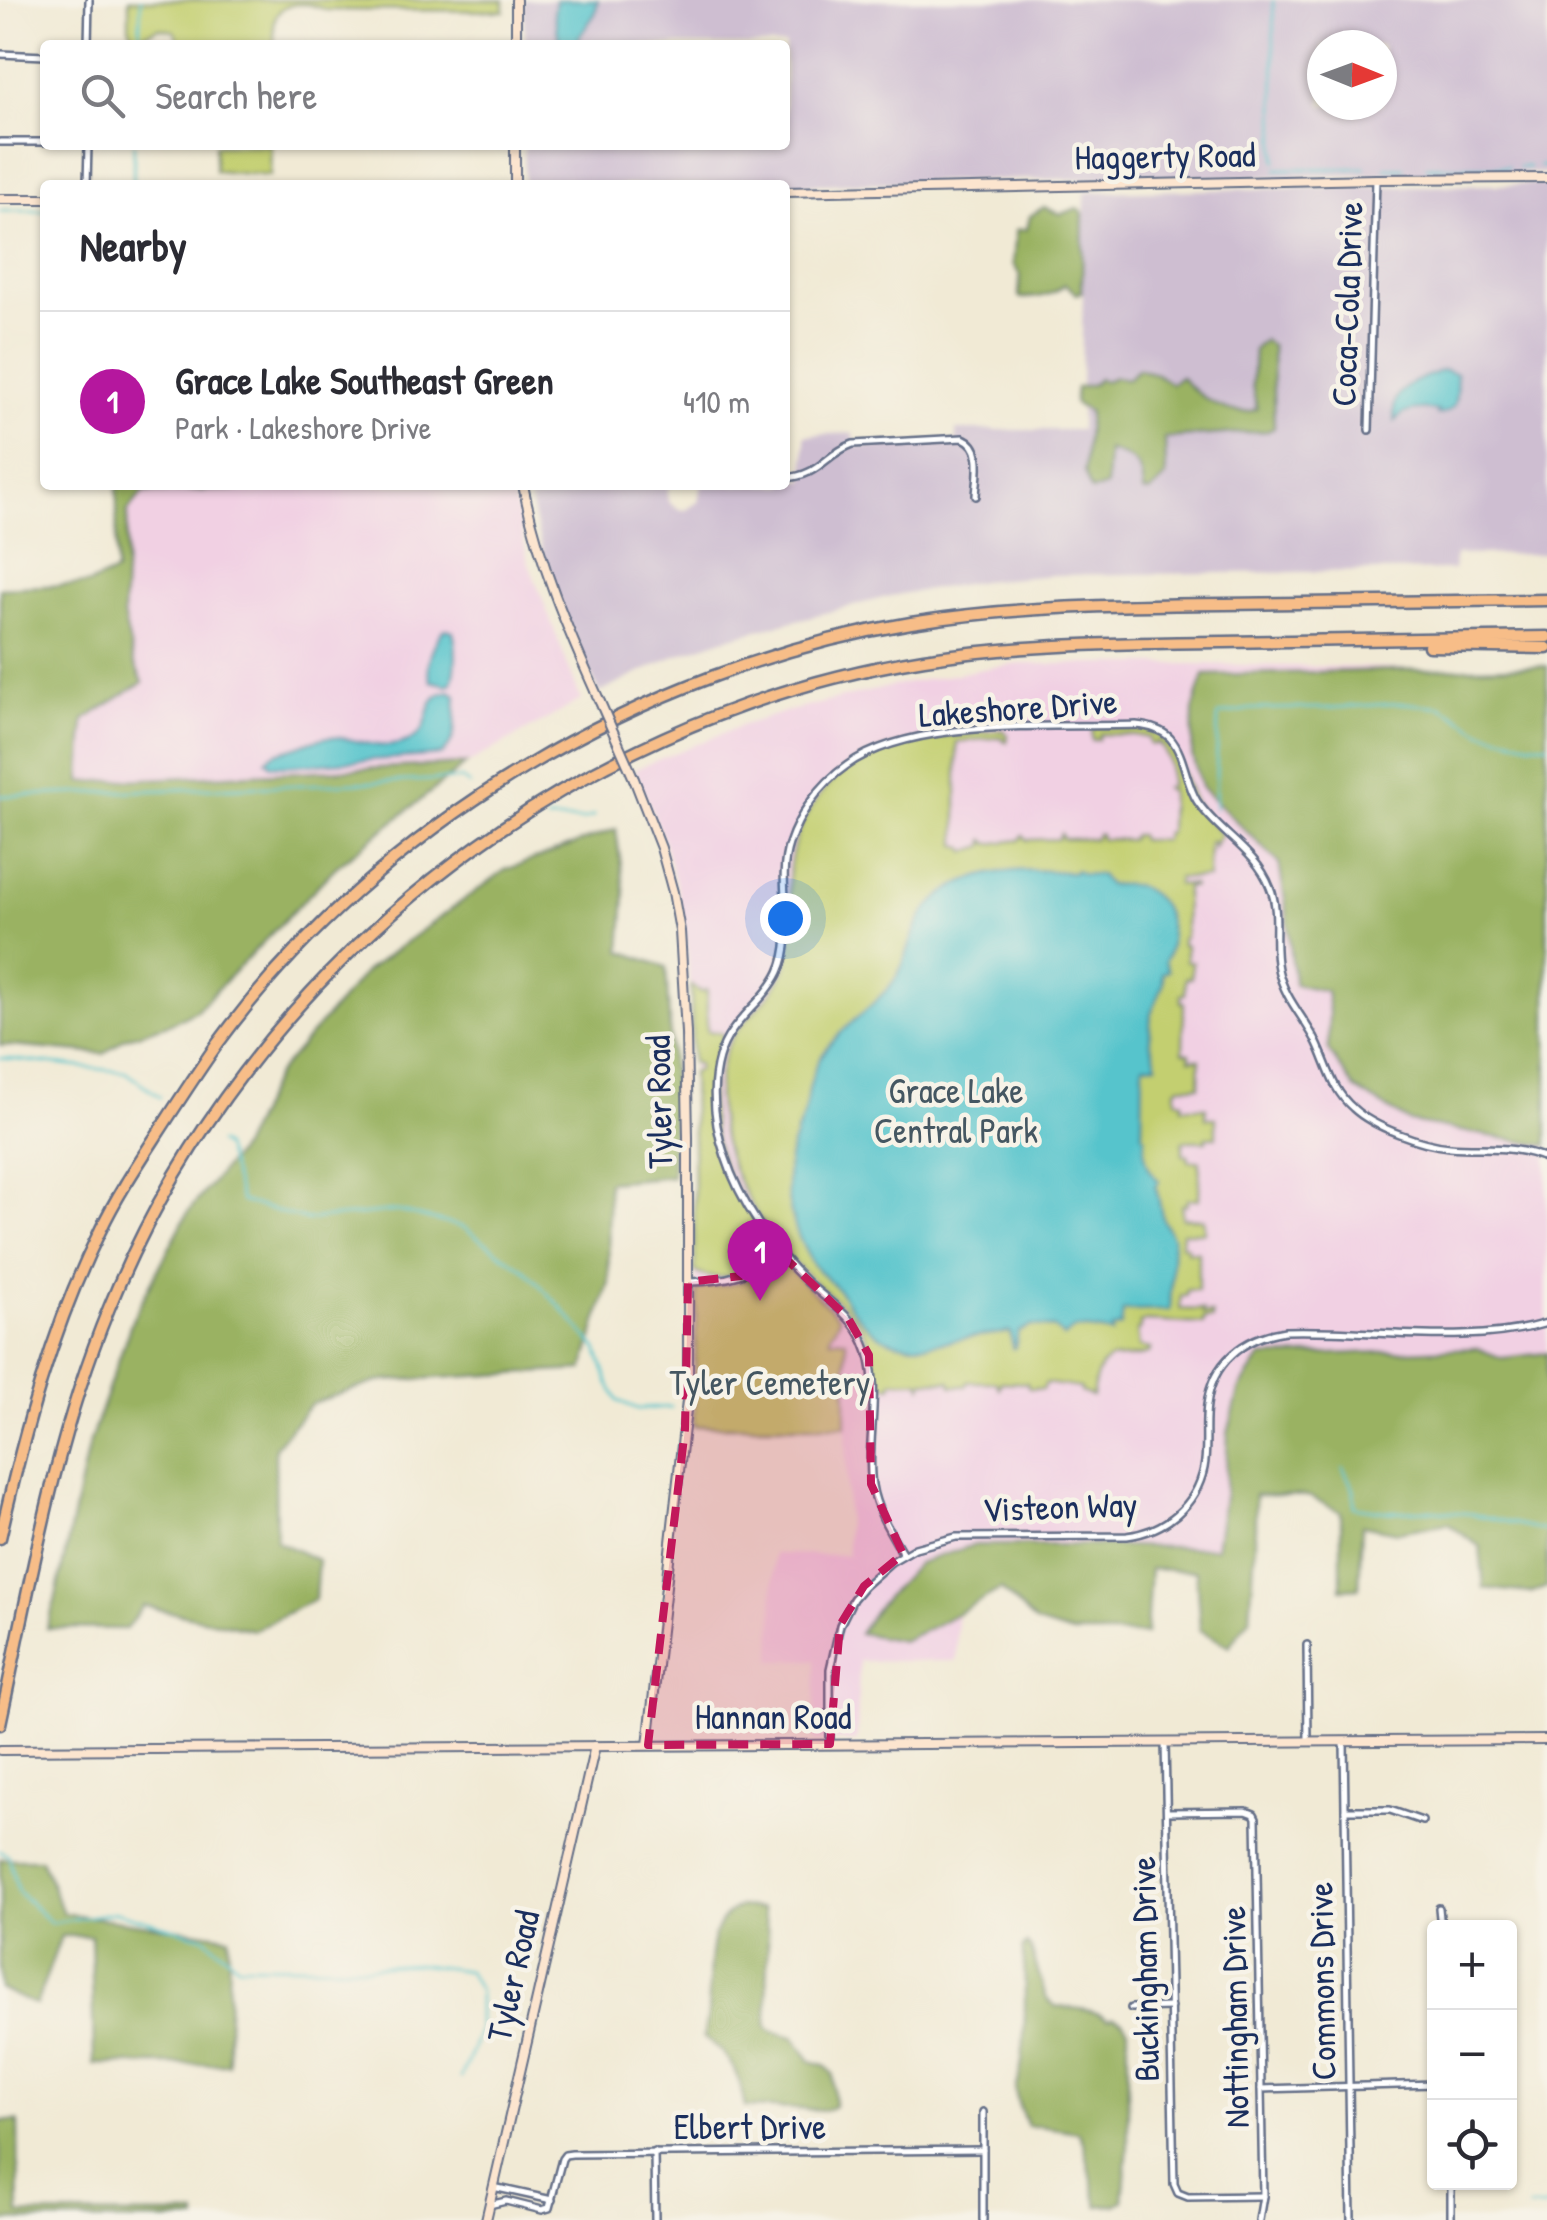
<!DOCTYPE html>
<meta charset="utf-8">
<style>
:root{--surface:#fff;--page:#f7f7f7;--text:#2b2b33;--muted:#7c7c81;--line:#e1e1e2;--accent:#b5179e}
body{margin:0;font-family:"Patrick Hand",sans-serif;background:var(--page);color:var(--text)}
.controls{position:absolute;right:30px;bottom:30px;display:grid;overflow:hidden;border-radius:10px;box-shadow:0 2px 8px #0004}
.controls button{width:90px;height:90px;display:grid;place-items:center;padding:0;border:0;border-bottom:2px solid var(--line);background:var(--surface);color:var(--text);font:50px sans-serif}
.compass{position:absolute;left:1307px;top:30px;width:90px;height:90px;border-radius:50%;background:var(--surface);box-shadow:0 2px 8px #0004;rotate:91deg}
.you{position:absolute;left:785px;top:918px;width:35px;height:35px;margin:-25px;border:8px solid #fff;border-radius:50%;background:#1a73e8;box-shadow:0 0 0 15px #1a73e833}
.badge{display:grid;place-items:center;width:65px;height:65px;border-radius:50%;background:var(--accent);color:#fff;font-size:32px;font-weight:700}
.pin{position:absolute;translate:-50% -82px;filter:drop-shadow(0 2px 5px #0008)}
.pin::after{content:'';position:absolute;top:52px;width:35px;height:30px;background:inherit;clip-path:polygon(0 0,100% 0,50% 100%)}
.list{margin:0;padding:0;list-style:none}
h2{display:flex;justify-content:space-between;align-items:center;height:130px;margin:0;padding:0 40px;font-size:42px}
h2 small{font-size:32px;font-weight:400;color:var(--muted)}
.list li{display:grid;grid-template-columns:65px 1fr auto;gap:30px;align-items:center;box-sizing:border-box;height:180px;padding:0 40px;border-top:2px solid var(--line)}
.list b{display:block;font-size:38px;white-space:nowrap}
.list p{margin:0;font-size:32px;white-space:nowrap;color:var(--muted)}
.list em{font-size:32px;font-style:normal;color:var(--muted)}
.icon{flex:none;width:55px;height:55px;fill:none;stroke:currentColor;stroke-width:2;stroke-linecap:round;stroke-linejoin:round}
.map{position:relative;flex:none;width:1547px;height:2220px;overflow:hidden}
.search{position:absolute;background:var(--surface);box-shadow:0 2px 8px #0004;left:40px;top:40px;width:750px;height:110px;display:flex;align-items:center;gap:25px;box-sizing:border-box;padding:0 35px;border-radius:10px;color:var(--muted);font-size:38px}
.panel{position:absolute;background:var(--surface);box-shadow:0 2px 8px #0004;left:40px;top:180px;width:750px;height:310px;border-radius:10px}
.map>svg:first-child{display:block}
.built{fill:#f1d0e3}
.industrial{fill:#cebed1;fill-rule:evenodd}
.green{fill:#c3cf70;stroke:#6f7f67;stroke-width:2.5}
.forest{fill:#9ab262;stroke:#5a7060;stroke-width:2.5}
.water{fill:#57c4cc;stroke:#397a95;stroke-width:2.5}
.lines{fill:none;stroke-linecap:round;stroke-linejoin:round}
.stream{stroke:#57c4cc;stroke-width:2.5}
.street-casing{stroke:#667088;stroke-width:10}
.secondary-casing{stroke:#667088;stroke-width:12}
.highway-casing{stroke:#667088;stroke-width:15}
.street{stroke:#fff;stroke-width:5}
.secondary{stroke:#fce5cf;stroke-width:8}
.highway{stroke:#f7bd88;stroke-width:10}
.secondary-bridge-casing{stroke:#667088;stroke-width:12;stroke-linecap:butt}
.secondary-bridge{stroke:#fce5cf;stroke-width:8}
.marked{fill:#c2185b;fill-opacity:0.2;stroke:#c2185b;stroke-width:8;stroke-dasharray:20 12;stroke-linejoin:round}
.labels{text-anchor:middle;stroke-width:9;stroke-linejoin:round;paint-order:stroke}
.street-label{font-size:35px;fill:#1b2f5e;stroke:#f7f3e8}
.park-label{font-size:35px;fill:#455762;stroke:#f7f3e8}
</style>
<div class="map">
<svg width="1547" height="2220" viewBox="0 0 1547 2220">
<rect width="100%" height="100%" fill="#f7f3e8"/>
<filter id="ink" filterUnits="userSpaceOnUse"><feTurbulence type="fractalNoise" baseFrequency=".01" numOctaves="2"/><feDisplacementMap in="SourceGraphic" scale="20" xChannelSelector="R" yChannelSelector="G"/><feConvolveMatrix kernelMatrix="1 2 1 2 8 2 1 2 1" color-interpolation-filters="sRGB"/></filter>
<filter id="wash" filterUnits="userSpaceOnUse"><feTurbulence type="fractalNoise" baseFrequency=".0048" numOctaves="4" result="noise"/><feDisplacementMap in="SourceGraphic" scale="40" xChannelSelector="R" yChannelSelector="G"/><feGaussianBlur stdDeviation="2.25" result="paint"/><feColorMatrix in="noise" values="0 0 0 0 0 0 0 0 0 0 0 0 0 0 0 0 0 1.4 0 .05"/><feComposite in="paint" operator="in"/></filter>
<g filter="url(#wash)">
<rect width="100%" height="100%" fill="#f1ead5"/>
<g class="built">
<path d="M117 485H511L528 561 581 700 464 766 81 782 89 584 117 572Z"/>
<path d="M1020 664H1198L1547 671V1482L1231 1471 1229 1556 958 1552 956 1661H859L857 1741H814L816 1660H772L774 1554 847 1555 846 1340H830L697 1308 693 1218 692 1023 687 944 678 891 662 835 635 769 743 725 785 712 892 686 994 667Z"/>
</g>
<g class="industrial">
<path d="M524 0H1547V173L983 180 785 185H524V145H785V45H524ZM1322 45H1382V105H1322Z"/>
<path d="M1547 184V554L1455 555 1454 570 1054 575 982 581 891 596 723 639 675 656 599 693 565 615 542 550 526 485H669L667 495 670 503 678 509 686 510 698 502 702 485H785V481L805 480V435L853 433 857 447 956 442V430H1080L1085 192Z"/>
</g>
<g class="green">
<path d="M129 0H504V11L326 10C310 2 282 0 275 19 273 26 275 37 274 45H187L179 41 174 31 158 28 135 39 129 27Z"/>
<path d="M215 145H271L270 176 215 171Z"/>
<path d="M1097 727 1147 729 1164 739 1175 753 1194 802 1221 834 1213 847V841L1209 842 1208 878H1178L1177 884 1193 885V887H1186L1185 937 1182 938V945L1186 946V961L1192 962 1191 978H1186L1185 994 1181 995V1002H1184L1183 1052 1190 1053V1059H1200L1199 1086H1180L1176 1089V1099L1183 1101 1182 1107H1206V1118H1216V1137H1206V1141H1183V1155H1188L1189 1161H1200L1199 1199H1188L1187 1205H1182V1218L1204 1219V1232H1182L1181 1245 1187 1246V1251L1198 1252V1290H1187L1186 1296H1181L1180 1309 1203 1310V1314H1212V1319H1204L1203 1324 1146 1321 1140 1323V1330H1137L1139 1347 1151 1349 1149 1353C1114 1368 1102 1340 1092 1396L1080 1392V1388L1046 1383 1043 1389 1029 1388 1027 1383 1001 1382 999 1388 996 1382H968L966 1386H952L951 1381H924L922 1386 920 1381H893L892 1386 881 1385 876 1382C874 1315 835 1305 794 1262 769 1236 741 1193 729 1159 715 1119 710 1063 739 1028 753 1011 773 995 782 975 798 943 788 911 789 877 791 821 830 768 883 750 921 737 964 734 1003 730L1008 735 1007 742 1004 741 1003 737 957 742V845L964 847 966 852 984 846 985 840 989 844 1020 840 1023 835 1027 840 1058 839 1061 834 1063 839H1095L1097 834H1100L1101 839 1130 840 1133 835H1139L1141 840H1164L1165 833 1169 832 1170 791 1165 788 1170 786C1170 767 1170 755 1157 742L1152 745 1149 743 1150 738 1135 735 1100 734 1098 740H1092V730Z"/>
<path d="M691 985 701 992 707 990V1031L718 1032 724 1035C702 1083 709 1141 734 1187 745 1208 760 1227 771 1248L769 1255C750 1270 717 1287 695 1271L692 1073 698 1069V1064L692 1063Z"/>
<path d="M775 1262 783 1263 839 1317C838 1326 830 1330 830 1339L846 1340V1426H693L697 1291C707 1285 718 1287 730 1284 747 1281 761 1273 775 1262Z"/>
</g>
<g class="forest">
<path d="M1044 207 1060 214 1078 209 1083 213 1082 292 1077 294 1065 284C1053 296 1038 298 1021 298L1019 296 1020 275 1013 264 1016 230 1027 229 1030 216Z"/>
<path d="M1264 340 1272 346 1274 428 1268 431 1165 438 1166 477 1151 492H1143C1142 462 1135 460 1108 450L1106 487 1091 491 1084 472 1089 412 1074 403 1076 388 1093 384 1099 379 1105 381 1115 377 1128 379 1138 369 1156 374 1171 384 1181 377C1197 396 1231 420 1257 409L1252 385 1254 349Z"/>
<path d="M117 485H240V489L143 492 128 511 123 615 134 663 143 682 84 720 81 782 466 764 336 867 198 1009 171 1023 125 1038 104 1054 0 1045V588L89 584 116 572Z"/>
<path d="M1547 666V1146L1410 1122 1354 1088 1328 1050 1329 1012 1326 991 1294 984 1287 912 1279 863 1201 787 1192 755 1193 710 1204 675Z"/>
<path d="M616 829 625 896 621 951 666 967 673 1086 672 1176 608 1182 609 1282 583 1370 380 1381 312 1403 275 1447 276 1541 318 1560 315 1599 253 1630 143 1606 126 1629 47 1628 55 1601 88 1447 133 1318 188 1212 242 1146 276 1075 366 971 505 870Z"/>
<path d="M1476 1348 1502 1358 1547 1353V1587L1530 1593 1484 1588 1480 1547 1448 1523 1398 1532 1362 1525 1359 1588 1341 1589V1512L1308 1496 1255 1495V1546L1250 1618 1229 1646 1200 1630 1196 1571 1150 1569 1146 1634H1072L1036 1623 1001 1589 934 1626 902 1641 859 1633 879 1605 918 1563 974 1545H1089L1216 1548 1225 1491 1228 1433 1240 1388 1261 1357Z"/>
<path d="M0 1859H41L63 1913 229 1936 228 2064H94L91 1936H61L36 2005 0 1989Z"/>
<path d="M740 1907 762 1909 768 1930 767 2027 771 2031 794 2037 811 2061 825 2065 833 2074 834 2106 826 2110 745 2107C738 2072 733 2057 703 2037 718 2001 694 1923 740 1907Z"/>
<path d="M1027 1944 1031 1949 1046 1997 1055 2007C1072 2008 1093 2008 1108 2019L1114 2017 1122 2021 1128 2029V2145L1123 2201 1115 2205 1098 2206 1084 2144 1078 2132 1039 2126H1027C1023 2115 1015 2101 1016 2089 1017 2084 1020 2079 1020 2074 1026 2037 1026 1986 1023 1948Z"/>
<path d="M0 2121H18L19 2214 197 2215V2220H0Z"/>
</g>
<g class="water">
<path d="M556 0H598L595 14 579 37V45H560L554 12Z"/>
<path d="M1442 370 1457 374C1455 395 1461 411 1437 415L1438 411C1423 409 1405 408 1395 421 1388 387 1417 381 1442 370Z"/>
<path d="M447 629 453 631C457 647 457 667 452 683L447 685 431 681C424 663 433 645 443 630Z"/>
<path d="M450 691 456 695C455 717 459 741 441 755L285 766 271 765 266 760C273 752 283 751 293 748 306 744 318 737 331 737 360 738 378 753 408 741 438 729 418 696 450 691Z"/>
<path d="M1075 870 1082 874 1100 875 1108 885C1121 884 1135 883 1147 891 1170 905 1176 940 1165 961L1168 971 1163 973V985L1151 1013 1150 1028V1042L1157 1064 1143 1065 1142 1134 1145 1137C1143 1154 1147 1170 1159 1181L1156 1187 1163 1220 1173 1238 1170 1310 1123 1311 1121 1326 1112 1329V1334C1106 1331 1083 1328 1075 1329 1072 1330 1065 1336 1064 1337L1054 1328 1031 1326 1018 1332 1015 1348H1013L1010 1332C997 1334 985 1335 972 1337 943 1341 921 1350 892 1341 869 1334 852 1310 839 1291 831 1281 820 1275 813 1264 791 1229 781 1190 791 1149 794 1136 801 1125 804 1113 809 1095 809 1079 818 1062 836 1030 867 1013 890 986 907 966 909 938 922 917 954 867 1021 867 1073 873Z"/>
</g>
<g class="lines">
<g class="stream">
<path d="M1273 0 1276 161"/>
<path d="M139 45 141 0"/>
<path d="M1539 166H1547"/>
<path d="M1427 167H1508"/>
<path d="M1519 167H1529"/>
<path d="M1385 168H1404"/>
<path d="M1276 169 1365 168"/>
<path d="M133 185 134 145"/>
<path d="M0 211H45"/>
<path d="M0 796 461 779 470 785"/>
<path d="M1215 809 1218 715 1251 709 1329 708 1404 703 1442 707 1482 732 1532 744H1547"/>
<path d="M547 820H583L594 816"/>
<path d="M0 1058 126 1072 160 1097"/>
<path d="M218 1143 224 1147 241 1201 307 1220 398 1211 463 1227 525 1270 557 1303 597 1349 608 1382 618 1401 638 1409 672 1407"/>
<path d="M1343 1468 1354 1490V1507L1388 1512 1427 1510 1473 1514 1547 1531"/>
<path d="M0 1851 9 1856 18 1892 51 1923 116 1912 204 1937 238 1965 366 1967 417 1964 468 1971 479 1992V2032L461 2078"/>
<path d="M1529 2208 1547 2207"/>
</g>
</g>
</g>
<g filter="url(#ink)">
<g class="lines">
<defs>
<g id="street">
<path d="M88 45 89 0"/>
<path d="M0 54 45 56"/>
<path d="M0 142H45"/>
<path d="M87 185 88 145"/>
<path d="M1369 430 1376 179"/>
<path d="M785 478C820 476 825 454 853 444L963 438C985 447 977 476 976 496"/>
<path d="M690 1282C729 1281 747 1275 780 1253"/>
<path d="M903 1554C890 1532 876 1510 872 1485 865 1439 884 1386 864 1342 853 1316 827 1300 807 1282 772 1248 740 1203 725 1156 712 1119 707 1065 732 1031 746 1011 768 995 779 972 798 931 775 886 789 844 799 814 820 784 846 766 913 717 1054 728 1136 725 1148 726 1161 729 1170 738 1185 755 1185 782 1197 801 1218 833 1256 850 1270 887 1281 914 1272 941 1278 969 1284 998 1304 1017 1317 1043 1328 1066 1332 1090 1353 1108 1373 1127 1423 1145 1450 1147 1483 1150 1517 1144 1547 1159"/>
<path d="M1307 1645 1308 1742"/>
<path d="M1165 1742 1174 2184 1178 2193 1188 2197 1263 2196"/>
<path d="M1344 1742 1351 2220"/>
<path d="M830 1743V1669L840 1625 853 1599 864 1586 891 1562 915 1548 956 1537 1127 1536C1165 1531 1196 1506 1204 1468 1208 1448 1204 1426 1207 1405 1212 1362 1244 1337 1285 1331 1370 1328 1466 1347 1547 1323"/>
<path d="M1345 1810H1390L1422 1821"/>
<path d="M1167 1812 1246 1811 1254 1814 1256 1818 1263 2196 1259 2220"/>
<path d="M1439 1908 1441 1928"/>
<path d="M1131 2008 1171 2007"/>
<path d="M1261 2089 1434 2084"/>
<path d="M983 2112V2220"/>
<path d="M654 2152 655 2220"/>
<path d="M493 2187 552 2200"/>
<path d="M489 2205 506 2201 542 2210 549 2208 562 2159 565 2155 572 2154 983 2150"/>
<path d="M1451 2220V2182"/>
</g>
<g id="secondary">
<path d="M516 45V0"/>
<path d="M515 185V145"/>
<path d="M785 192 1376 179 1547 178"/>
<path d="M0 199H45"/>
<path d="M523 485C538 561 568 631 600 702"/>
<path d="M634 779 661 848 673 892 680 931 686 1033 688 1137V1392L648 1745"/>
<path d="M0 1750 1547 1740"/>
<path d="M486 2220 595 1746"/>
</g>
<g id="highway">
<path d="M1429 646 1547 648"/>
<path d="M0 1538C24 1433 52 1327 100 1231 117 1195 140 1161 162 1127 180 1099 199 1070 218 1043 379 824 645 667 911 623 1015 606 1119 605 1224 604 1331 602 1439 601 1547 600"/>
<path d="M0 1724C30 1584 54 1441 109 1308 246 971 565 717 924 659 1023 644 1124 643 1224 642 1332 640 1439 639 1547 637"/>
</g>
</defs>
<use href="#street" class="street-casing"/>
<use href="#secondary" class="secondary-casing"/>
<use href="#highway" class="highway-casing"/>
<use href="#street" class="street"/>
<use href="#secondary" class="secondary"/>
<use href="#highway" class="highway"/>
<defs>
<path id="secondary-bridge" d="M600 702 634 779"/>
</defs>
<use href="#secondary-bridge" class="secondary-bridge-casing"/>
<use href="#secondary-bridge" class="secondary-bridge"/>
</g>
</g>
<path class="marked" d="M780 1253 848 1318 869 1355 871 1484 903 1554 864 1586 840 1625 830 1744 648 1745 685 1429 688 1282 741 1276Z"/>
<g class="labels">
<g class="street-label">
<text transform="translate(1165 156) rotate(-1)" y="12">Haggerty Road</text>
<text transform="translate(1347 304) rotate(-88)" y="12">Coca-Cola Drive</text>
<text transform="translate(1018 708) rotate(-4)" y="12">Lakeshore Drive</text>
<text transform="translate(659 1102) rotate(-91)" y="12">Tyler Road</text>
<text transform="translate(1060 1507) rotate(-2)" y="12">Visteon Way</text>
<text x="773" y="1729">Hannan Road</text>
<text transform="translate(1145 1969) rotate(-91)" y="12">Buckingham Drive</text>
<text transform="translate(513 1976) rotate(-77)" y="12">Tyler Road</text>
<text transform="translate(1322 1981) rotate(-91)" y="12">Commons Drive</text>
<text transform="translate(1235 2017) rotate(-91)" y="12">Nottingham Drive</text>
<text x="750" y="2139">Elbert Drive</text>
</g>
<g class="park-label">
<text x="956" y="1103">Grace Lake<tspan x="956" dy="40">Central Park</tspan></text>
<text x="770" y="1395">Tyler Cemetery</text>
</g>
</g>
</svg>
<div class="controls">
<button>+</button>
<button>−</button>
<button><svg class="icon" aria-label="locate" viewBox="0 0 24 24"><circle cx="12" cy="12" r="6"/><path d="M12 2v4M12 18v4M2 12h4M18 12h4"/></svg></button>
</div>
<svg class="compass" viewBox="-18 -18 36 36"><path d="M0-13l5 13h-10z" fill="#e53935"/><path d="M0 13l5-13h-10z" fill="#7c7c81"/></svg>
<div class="you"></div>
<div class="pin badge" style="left:760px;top:1301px">1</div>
<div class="search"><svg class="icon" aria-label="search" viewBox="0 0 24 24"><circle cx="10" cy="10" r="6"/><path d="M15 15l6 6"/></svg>Search here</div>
<section class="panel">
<h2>Nearby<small></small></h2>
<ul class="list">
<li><span class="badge">1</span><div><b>Grace Lake Southeast Green</b><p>Park · Lakeshore Drive</p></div><em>410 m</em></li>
</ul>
</section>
</div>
